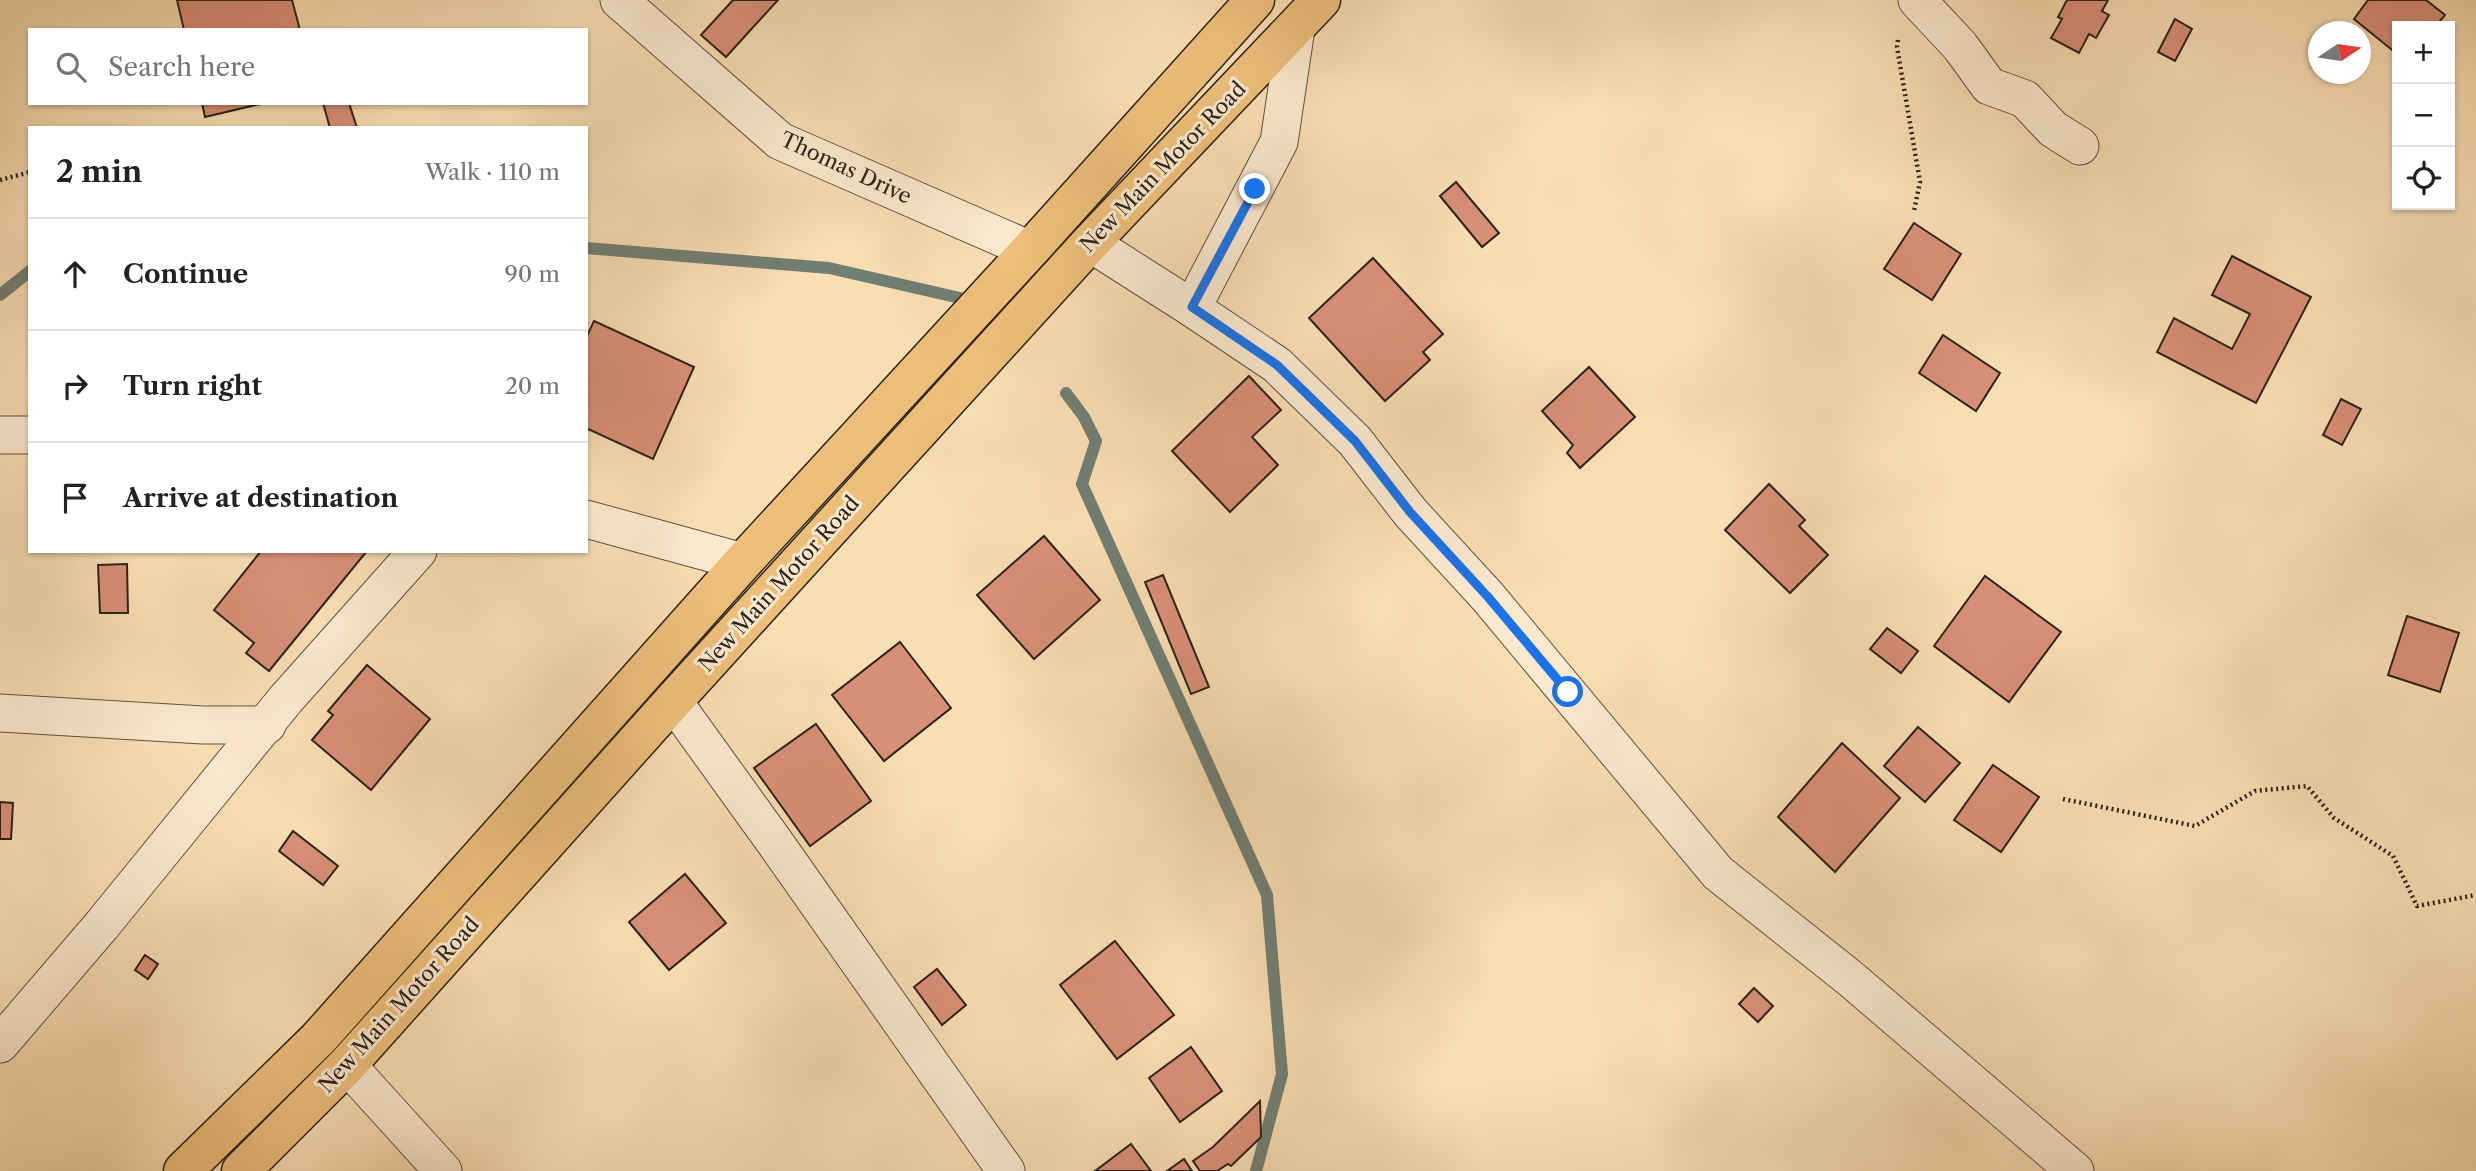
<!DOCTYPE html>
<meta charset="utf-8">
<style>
:root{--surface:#fff;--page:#f6f6f6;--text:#222;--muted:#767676;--line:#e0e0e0}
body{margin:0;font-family:"Libre Caslon Text",serif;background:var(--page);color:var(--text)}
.controls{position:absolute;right:21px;top:21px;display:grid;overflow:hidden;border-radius:0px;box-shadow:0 2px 5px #0004}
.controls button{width:63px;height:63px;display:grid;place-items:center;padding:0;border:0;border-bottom:2px solid var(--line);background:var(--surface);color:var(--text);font:35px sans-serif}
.compass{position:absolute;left:2308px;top:21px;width:63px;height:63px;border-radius:50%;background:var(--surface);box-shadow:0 2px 5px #0004;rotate:77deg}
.stop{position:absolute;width:21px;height:21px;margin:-16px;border:5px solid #1a73e8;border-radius:50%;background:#fff}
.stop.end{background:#1a73e8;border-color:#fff;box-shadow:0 2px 7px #0008}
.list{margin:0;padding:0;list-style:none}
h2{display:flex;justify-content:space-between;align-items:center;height:91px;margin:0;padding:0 28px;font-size:30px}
h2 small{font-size:23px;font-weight:400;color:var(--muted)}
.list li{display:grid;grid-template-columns:46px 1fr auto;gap:21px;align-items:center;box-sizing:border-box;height:112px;padding:0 28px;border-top:2px solid var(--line)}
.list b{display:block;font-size:26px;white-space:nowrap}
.list em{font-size:23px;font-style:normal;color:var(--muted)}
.icon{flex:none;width:38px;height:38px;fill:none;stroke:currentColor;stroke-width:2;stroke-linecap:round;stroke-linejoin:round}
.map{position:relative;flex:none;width:2476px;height:1171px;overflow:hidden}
.search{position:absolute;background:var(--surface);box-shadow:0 2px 5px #0004;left:28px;top:28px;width:560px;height:77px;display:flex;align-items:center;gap:18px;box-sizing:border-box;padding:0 24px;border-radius:0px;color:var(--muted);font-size:26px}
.panel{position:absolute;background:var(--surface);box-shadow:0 2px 5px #0004;left:28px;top:126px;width:560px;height:427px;border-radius:0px}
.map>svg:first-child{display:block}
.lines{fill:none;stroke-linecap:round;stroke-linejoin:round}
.stream{stroke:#717e73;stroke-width:12}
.building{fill:#d88f77;stroke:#2d2219;stroke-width:2}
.street-casing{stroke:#605140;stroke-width:39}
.highway-casing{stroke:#2d2219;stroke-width:41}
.path{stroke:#2d2219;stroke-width:4.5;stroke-dasharray:2 3.5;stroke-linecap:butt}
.street{stroke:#fbe9ce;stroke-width:37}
.highway{stroke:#ecbe7a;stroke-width:38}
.route{stroke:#1a73e8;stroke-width:9}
.labels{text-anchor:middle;stroke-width:6;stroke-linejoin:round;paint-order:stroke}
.street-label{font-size:21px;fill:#2d2219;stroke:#fbe9ce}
</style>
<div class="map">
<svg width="2476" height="1171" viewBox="0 0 2476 1171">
<rect width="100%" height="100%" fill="#f9ddb3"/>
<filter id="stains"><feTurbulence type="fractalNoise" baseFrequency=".00286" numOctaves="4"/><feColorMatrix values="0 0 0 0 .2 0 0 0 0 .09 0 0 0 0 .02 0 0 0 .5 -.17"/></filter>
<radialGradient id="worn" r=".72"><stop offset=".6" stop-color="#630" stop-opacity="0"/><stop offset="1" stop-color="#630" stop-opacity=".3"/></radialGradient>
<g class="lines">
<g class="stream">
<path d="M586 248 829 268 960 298"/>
<path d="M0 295 30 271"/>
<path d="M1066 393 1084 417 1096 441 1082 484 1267 895 1282 1074 1256 1171"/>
</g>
</g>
<g class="building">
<path d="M177 0H292L300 30H184Z"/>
<path d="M733 0H778L726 57 701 35Z"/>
<path d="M2067 0H2108L2102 11 2109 15 2096 38 2089 34 2079 53 2051 38 2062 19 2058 17Z"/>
<path d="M2368 0H2426L2445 15 2436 26H2397V54L2354 19Z"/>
<path d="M2175 19 2192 29 2175 61 2158 52Z"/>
<path d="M202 103H264L205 117Z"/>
<path d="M323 103H349L357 128H330Z"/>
<path d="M1456 182 1499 233 1482 247 1440 196Z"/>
<path d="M1914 223 1961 254 1932 300 1884 269Z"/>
<path d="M2232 256 2311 297 2256 403 2157 352 2174 318 2232 349 2250 314 2212 295Z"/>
<path d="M1373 258 1443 334 1423 352 1430 360 1385 401 1309 318Z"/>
<path d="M594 321 694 367 653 459 586 428V338Z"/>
<path d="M1943 335 2000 373 1976 411 1919 373Z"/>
<path d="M1589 367 1635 417 1580 468 1567 453 1573 445 1542 411Z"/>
<path d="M1249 376 1281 410 1252 437 1278 465 1230 512 1172 451Z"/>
<path d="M2341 399 2361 409 2342 445 2323 435Z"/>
<path d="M1769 484 1805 520 1799 526 1828 555 1790 593 1725 530Z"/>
<path d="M1044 536 1100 600 1034 659 977 595Z"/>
<path d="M261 551H367L269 671 246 653 254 643 214 610Z"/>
<path d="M127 564 128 613H100L98 565Z"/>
<path d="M1163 575 1209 687 1191 694 1145 582Z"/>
<path d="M1985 576 2061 632 2009 702 1934 646Z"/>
<path d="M2407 616 2459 633 2440 692 2388 675Z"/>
<path d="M1887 628 1918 651 1901 673 1870 649Z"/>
<path d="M900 642 951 708 884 761 832 695Z"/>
<path d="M367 665 430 719 371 790 312 740 333 715 328 711Z"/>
<path d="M816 724 871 801 810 846 754 768Z"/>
<path d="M1918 727 1960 763 1925 802 1884 766Z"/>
<path d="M1842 743 1900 798 1835 872 1778 817Z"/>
<path d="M1993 765 2039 797 2001 852 1954 820Z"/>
<path d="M0 802 13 803 11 839H0Z"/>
<path d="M293 831 338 866 323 885 279 851Z"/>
<path d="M685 874 726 923 669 970 629 922Z"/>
<path d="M1115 941 1174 1015 1117 1059 1060 985Z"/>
<path d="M145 955 158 964 148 979 135 970Z"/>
<path d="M937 969 966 1005 942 1025 914 987Z"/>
<path d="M1754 988 1773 1006 1758 1022 1739 1004Z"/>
<path d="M1191 1047 1222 1091 1180 1122 1149 1078Z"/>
<path d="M1260 1101 1261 1137 1231 1166 1228 1164 1217 1171H1200L1193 1161 1213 1147Z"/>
<path d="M1131 1144 1151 1171H1095Z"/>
<path d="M1184 1159 1192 1171H1167Z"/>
</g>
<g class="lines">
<defs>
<g id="street">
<path d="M619 0 780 141 1030 250"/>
<path d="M1917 0 1960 46 1989 86 2025 99 2053 129 2080 146"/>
<path d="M1090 243 1192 308 1277 365 1355 441 1410 512 1488 597 1718 873 1851 979 2075 1171"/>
<path d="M1192 308 1279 142 1296 28"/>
<path d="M0 435H30"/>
<path d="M586 519 743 562"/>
<path d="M673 701 776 844 1006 1171"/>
<path d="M0 713 203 725H267"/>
<path d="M0 1044 102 925 286 699 418 551"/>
<path d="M347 1065 443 1171"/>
</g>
<g id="highway">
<path d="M183 1171 318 1039 743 562 1030 250 1255 0"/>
<path d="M241 1171 347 1065 673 701 1090 243 1321 0"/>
</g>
</defs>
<use href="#street" class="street-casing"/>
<use href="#highway" class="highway-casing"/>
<g class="path">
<path d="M1898 40 1897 47 1920 182 1914 211"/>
<path d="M0 180 30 172"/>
<path d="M2063 799 2195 826 2255 791 2307 786 2334 818 2393 856 2417 906 2476 895"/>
</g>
<use href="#street" class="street"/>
<use href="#highway" class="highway"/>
</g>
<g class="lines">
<path class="route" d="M1255 189 1192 307 1277 365 1355 441 1410 512 1488 597 1568 692"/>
</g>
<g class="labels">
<g class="street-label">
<text transform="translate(1163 167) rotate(-46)" y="7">New Main Motor Road</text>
<text transform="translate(846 168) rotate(25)" y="7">Thomas Drive</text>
<text transform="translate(779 584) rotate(-48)" y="7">New Main Motor Road</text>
<text transform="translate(399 1005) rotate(-48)" y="7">New Main Motor Road</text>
</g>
</g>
<rect width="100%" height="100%" filter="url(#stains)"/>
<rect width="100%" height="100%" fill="url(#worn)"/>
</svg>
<div class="controls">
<button>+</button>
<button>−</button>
<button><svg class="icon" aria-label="locate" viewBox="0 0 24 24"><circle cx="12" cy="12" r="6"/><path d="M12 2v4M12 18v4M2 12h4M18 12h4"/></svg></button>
</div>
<svg class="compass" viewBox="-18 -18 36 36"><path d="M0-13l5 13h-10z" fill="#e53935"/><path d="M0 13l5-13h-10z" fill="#767676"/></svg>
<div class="stop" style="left:1568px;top:692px"></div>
<div class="stop end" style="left:1255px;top:189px"></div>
<div class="search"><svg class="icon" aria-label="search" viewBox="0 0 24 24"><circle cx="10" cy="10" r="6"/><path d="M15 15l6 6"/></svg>Search here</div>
<section class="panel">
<h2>2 min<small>Walk · 110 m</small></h2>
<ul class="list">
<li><svg class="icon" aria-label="ahead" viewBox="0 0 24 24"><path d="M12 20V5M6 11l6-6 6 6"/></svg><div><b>Continue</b></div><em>90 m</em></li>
<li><svg class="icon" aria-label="right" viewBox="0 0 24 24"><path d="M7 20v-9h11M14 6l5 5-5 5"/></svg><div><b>Turn right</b></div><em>20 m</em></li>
<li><svg class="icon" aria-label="arrive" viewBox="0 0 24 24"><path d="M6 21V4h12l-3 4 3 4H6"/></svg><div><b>Arrive at destination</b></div></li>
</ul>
</section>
</div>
